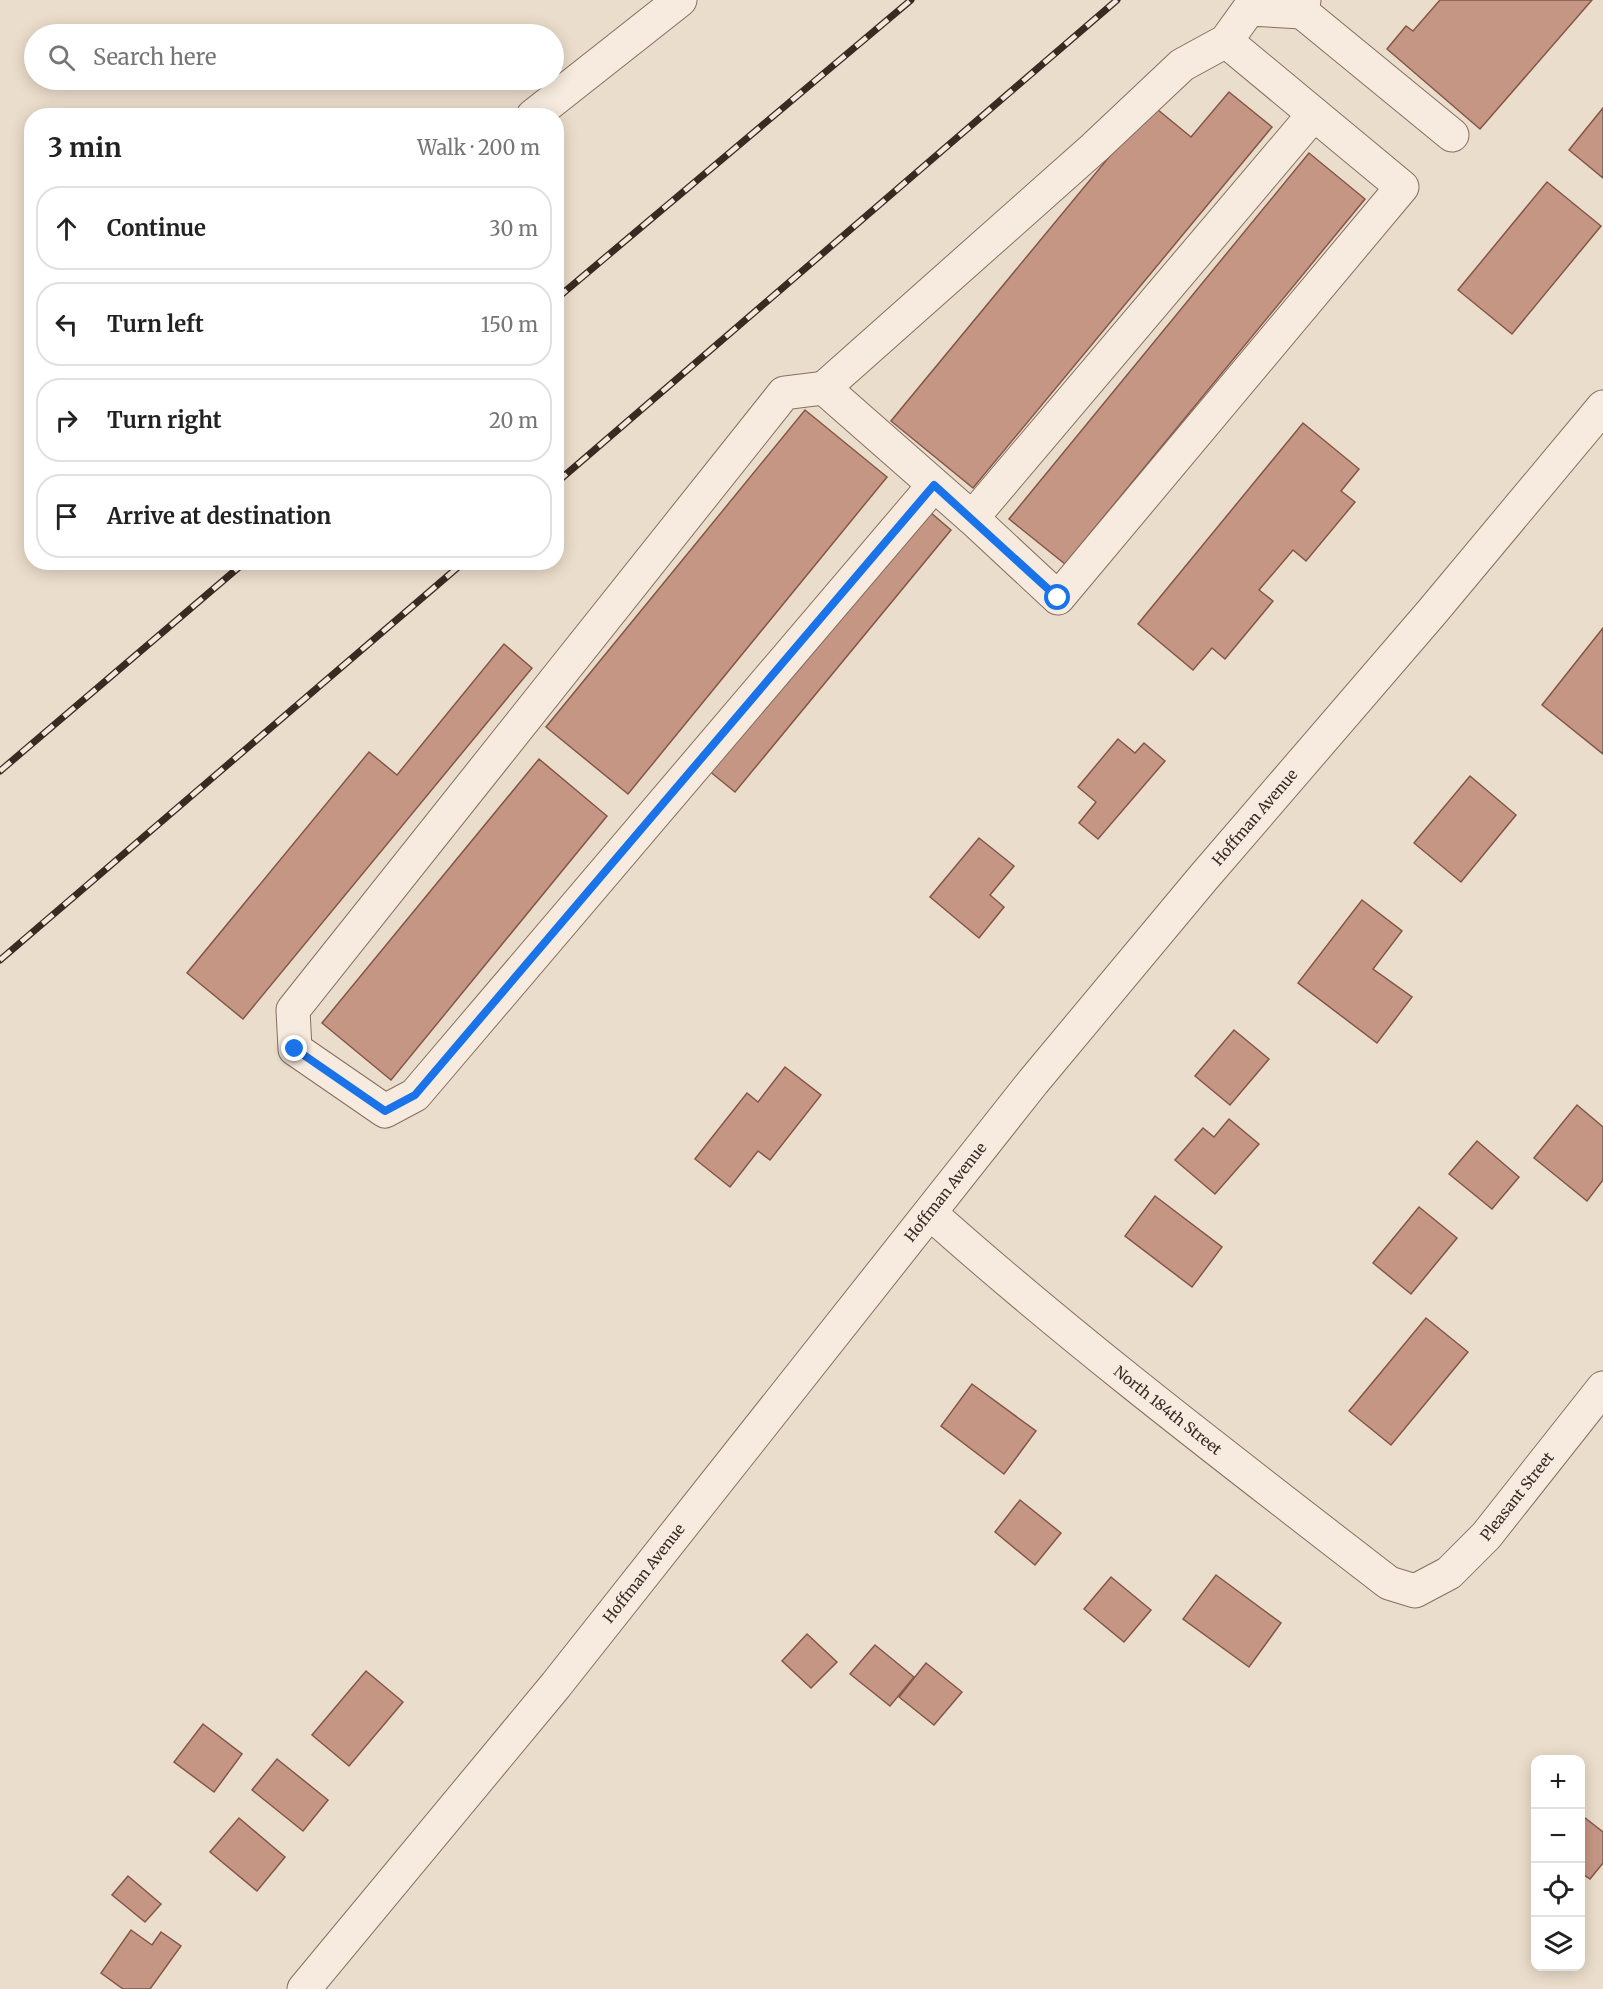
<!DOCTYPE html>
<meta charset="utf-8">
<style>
:root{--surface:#fff;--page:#f6f6f6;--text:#222;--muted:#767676;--line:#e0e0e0}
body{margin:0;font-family:Merriweather,serif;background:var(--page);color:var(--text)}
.controls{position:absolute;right:18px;bottom:18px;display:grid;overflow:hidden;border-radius:12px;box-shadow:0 3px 15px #0003}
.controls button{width:54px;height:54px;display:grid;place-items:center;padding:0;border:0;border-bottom:2px solid var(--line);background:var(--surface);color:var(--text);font:30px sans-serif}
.stop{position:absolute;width:18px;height:18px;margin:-14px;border:4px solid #1a73e8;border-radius:50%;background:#fff}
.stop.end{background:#1a73e8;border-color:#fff;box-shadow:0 2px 6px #0008}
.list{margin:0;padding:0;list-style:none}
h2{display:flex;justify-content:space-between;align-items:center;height:78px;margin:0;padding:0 24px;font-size:26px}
h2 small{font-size:20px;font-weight:400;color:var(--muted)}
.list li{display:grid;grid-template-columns:39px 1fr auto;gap:18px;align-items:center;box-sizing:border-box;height:84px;margin:0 12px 12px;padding:0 12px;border:2px solid var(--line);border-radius:24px}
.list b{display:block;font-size:22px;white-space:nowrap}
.list em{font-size:20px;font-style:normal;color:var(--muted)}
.icon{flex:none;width:33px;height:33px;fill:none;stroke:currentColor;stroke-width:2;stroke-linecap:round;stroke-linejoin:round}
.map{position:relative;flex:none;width:1603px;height:1989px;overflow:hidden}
.search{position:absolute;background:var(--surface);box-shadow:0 3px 15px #0003;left:24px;top:24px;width:540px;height:66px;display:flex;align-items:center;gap:15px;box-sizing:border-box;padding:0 21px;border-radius:33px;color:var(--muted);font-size:22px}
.panel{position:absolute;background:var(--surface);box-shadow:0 3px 15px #0003;left:24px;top:108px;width:540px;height:462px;border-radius:24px}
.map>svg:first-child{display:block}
.building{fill:#c69684;stroke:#845748;stroke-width:1.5}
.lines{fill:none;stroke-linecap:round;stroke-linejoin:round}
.minor-casing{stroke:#876f60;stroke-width:35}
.minor{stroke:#f6ebde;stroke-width:33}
.rail-casing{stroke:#392a22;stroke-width:7}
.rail{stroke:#f3e8da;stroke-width:4.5;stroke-dasharray:14;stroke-linecap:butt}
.route{stroke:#1a73e8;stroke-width:8}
.labels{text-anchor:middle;stroke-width:5;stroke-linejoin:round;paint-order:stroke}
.street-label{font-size:15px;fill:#392a22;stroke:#f3e8da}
</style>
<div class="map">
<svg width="1603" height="1989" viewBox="0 0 1603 1989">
<rect width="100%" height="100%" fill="#ebddcb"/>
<g class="building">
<path d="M1440 0H1592L1480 129 1387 49 1406 26 1413 31Z"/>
<path d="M1229 92 1272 127 973 488 891 421 1152 105 1191 137Z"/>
<path d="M1603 108V178L1569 150Z"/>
<path d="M1309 153 1365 199 1065 564 1009 519Z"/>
<path d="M1547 182 1601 226 1512 334 1458 290Z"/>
<path d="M805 410 887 477 628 794 546 727Z"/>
<path d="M1303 423 1359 469 1341 491 1355 502 1306 561 1293 550 1259 590 1273 601 1225 659 1212 648 1193 670 1138 624Z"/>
<path d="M924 507 951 530 735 792 708 770Z"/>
<path d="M1603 628V754L1542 705Z"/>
<path d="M504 644 532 668 243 1019 187 973 369 752 397 775Z"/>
<path d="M1118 739 1135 753 1144 743 1165 761 1098 839 1079 823 1096 802 1078 787Z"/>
<path d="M539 759 607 816 391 1080 322 1023Z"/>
<path d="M1470 776 1516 815 1461 882 1414 843Z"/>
<path d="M979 838 1014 866 990 895 1004 907 979 938 930 897Z"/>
<path d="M1362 900 1402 931 1373 969 1412 997 1377 1043 1298 983Z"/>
<path d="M1234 1030 1269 1059 1230 1105 1195 1076Z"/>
<path d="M785 1067 821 1095 770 1160 758 1151 730 1187 695 1159 747 1093 758 1102Z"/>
<path d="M1577 1105 1603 1127V1180L1587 1201 1534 1158Z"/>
<path d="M1229 1119 1259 1144 1215 1194 1175 1160 1203 1128 1214 1137Z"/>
<path d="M1477 1141 1519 1177 1492 1209 1449 1174Z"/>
<path d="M1155 1196 1222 1247 1192 1287 1125 1236Z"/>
<path d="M1419 1207 1457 1238 1411 1294 1373 1263Z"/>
<path d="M1426 1318 1468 1352 1391 1445 1349 1411Z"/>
<path d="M972 1384 1036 1431 1004 1474 941 1426Z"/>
<path d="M1020 1500 1061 1533 1035 1565 995 1532Z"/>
<path d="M1216 1575 1281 1623 1249 1667 1183 1619Z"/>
<path d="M1111 1577 1151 1610 1124 1642 1084 1609Z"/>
<path d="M807 1634 837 1662 811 1688 782 1661Z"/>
<path d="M875 1645 914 1677 890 1706 850 1674Z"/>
<path d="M926 1663 962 1692 934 1725 899 1697Z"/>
<path d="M366 1671 403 1702 349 1766 312 1735Z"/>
<path d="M203 1724 242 1754 214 1792 174 1762Z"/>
<path d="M277 1759 328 1800 303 1831 252 1790Z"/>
<path d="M1580 1814 1603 1832V1863L1590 1879 1580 1872Z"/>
<path d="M239 1818 285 1857 257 1891 210 1852Z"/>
<path d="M128 1876 161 1904 145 1922 112 1895Z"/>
<path d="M131 1930 152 1945 161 1932 181 1946 150 1989H123L101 1973Z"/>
</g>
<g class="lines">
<defs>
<g id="minor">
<path d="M1304 0 1302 12 1452 135"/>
<path d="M1226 41 1402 187 1058 598 972 518 824 388 1094 148 1182 65 1226 41 1249 9 1302 12"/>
<path d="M533 116 680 0"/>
<path d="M824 388 784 393 293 1010 295 1049 385 1111 415 1095 934 485"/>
<path d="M972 518 1314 114"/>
<path id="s1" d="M930 1213C1076 1343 1234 1463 1389 1583L1415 1591 1449 1573 1486 1536 1603 1388"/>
<path id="s2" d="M304 1989 556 1685 1033 1082 1203 878 1432 612 1603 407"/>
</g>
</defs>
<use href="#minor" class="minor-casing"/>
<use href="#minor" class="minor"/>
<defs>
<g id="rail">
<path d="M556 299 911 0"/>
<path d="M556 483 1117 0"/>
<path d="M0 771 245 562"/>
<path d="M0 960 464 562"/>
</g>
</defs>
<use href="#rail" class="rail-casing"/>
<use href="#rail" class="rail"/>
</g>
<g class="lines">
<path class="route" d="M295 1049 385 1111 415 1095 934 485 1058 598"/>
</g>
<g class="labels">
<g class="street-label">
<text dy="5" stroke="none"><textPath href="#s2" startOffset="1509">Hoffman Avenue</textPath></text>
<text dy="5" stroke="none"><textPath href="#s2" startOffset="1023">Hoffman Avenue</textPath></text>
<text dy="5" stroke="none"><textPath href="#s1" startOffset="309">North 184th Street</textPath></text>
<text dy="5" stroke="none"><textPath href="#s1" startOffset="758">Pleasant Street</textPath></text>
<text dy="5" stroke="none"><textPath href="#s2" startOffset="537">Hoffman Avenue</textPath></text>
</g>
</g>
</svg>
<div class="controls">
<button>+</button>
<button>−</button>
<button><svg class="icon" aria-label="locate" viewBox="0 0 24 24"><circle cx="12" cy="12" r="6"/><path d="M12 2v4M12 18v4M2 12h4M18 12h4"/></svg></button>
<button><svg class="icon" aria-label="layers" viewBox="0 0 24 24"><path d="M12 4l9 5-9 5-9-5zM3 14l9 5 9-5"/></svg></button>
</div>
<div class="stop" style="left:1058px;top:598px"></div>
<div class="stop end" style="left:295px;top:1049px"></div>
<div class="search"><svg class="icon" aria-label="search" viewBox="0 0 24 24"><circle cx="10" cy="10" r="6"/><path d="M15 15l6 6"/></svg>Search here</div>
<section class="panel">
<h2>3 min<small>Walk · 200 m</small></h2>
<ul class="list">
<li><svg class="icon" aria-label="ahead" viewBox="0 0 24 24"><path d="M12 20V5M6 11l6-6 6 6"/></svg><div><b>Continue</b></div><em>30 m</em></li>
<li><svg class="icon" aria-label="left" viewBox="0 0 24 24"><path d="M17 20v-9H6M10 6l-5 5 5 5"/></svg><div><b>Turn left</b></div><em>150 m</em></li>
<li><svg class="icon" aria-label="right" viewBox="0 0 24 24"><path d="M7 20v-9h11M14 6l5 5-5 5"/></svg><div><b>Turn right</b></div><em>20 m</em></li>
<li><svg class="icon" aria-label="arrive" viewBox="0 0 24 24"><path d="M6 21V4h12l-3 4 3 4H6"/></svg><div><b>Arrive at destination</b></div></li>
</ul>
</section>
</div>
